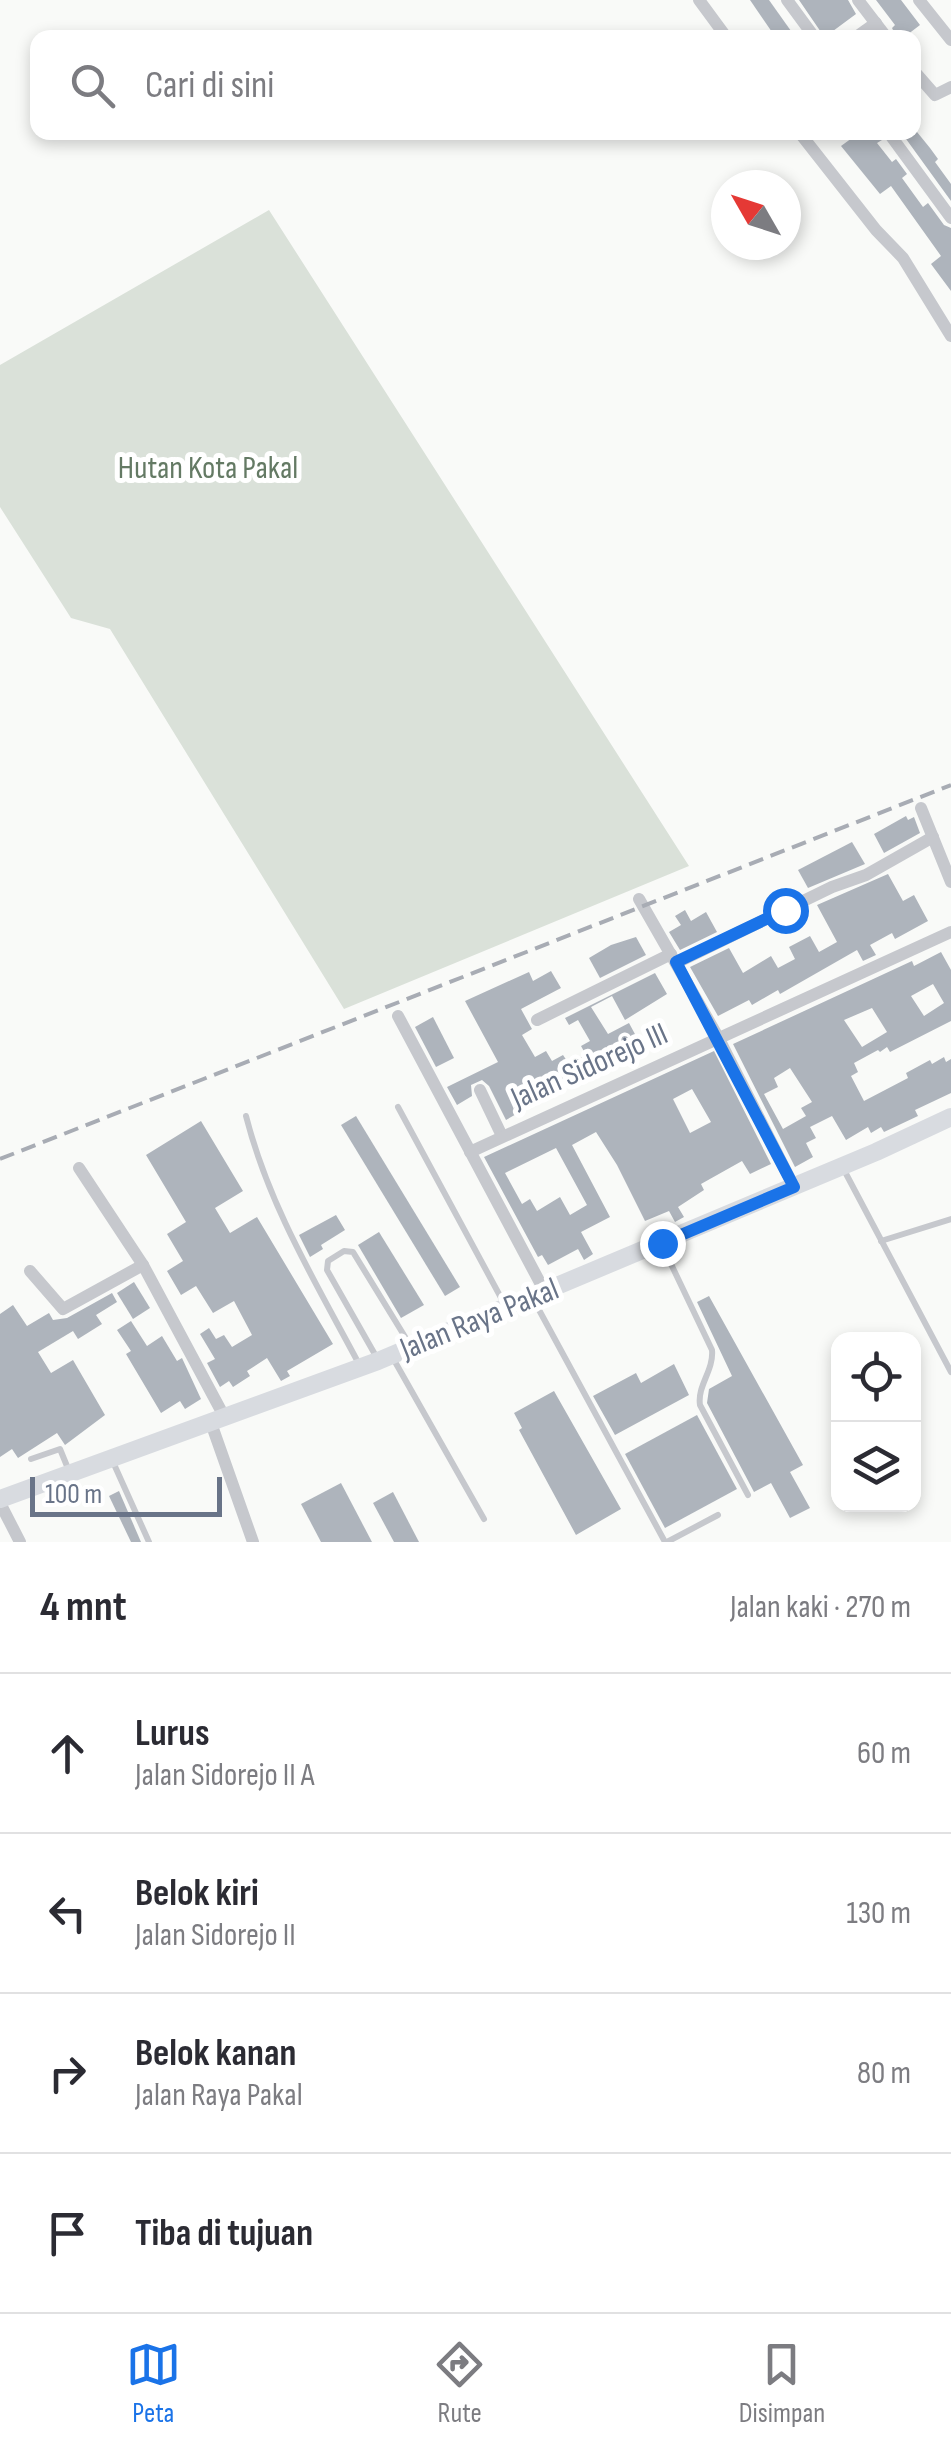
<!DOCTYPE html>
<html lang="id">
<meta charset="utf-8">
<style>
:root{--surface:#fff;--page:#f7f7f7;--text:#2b2b33;--muted:#7c7c81;--line:#e1e1e2;--accent:#1a73e8}
body{margin:0;font-family:"Sofia Sans Condensed",sans-serif;background:var(--page);color:var(--text)}
.controls{position:absolute;right:30px;bottom:30px;display:grid;overflow:hidden;border-radius:20px;box-shadow:0 5px 15px #0003}
.controls button{width:90px;height:90px;display:grid;place-items:center;padding:0;border:0;border-bottom:2px solid var(--line);background:var(--surface);color:var(--text);font:50px sans-serif}
.compass{position:absolute;left:711px;top:170px;width:90px;height:90px;border-radius:50%;background:var(--surface);box-shadow:0 5px 15px #0003;rotate:309deg}
.scale{position:absolute;left:30px;bottom:25px;width:192px;box-sizing:border-box;padding-left:10px;border:5px solid #697488;border-top:0;font-size:28px;line-height:35px;white-space:nowrap;color:#697488;-webkit-text-stroke:8px #fff;paint-order:stroke}
.stop{position:absolute;width:30px;height:30px;margin:-22px;border:8px solid #1a73e8;border-radius:50%;background:#fff}
.stop.end{background:#1a73e8;border-color:#fff;box-shadow:0 2px 10px #0008}
.list{margin:0;padding:0;list-style:none}
h2{display:flex;justify-content:space-between;align-items:center;height:130px;margin:0;padding:0 40px;font-size:42px}
h2 small{font-size:32px;font-weight:400;color:var(--muted)}
.list li{display:grid;grid-template-columns:65px 1fr auto;gap:30px;align-items:center;box-sizing:border-box;height:160px;padding:0 40px;border-top:2px solid var(--line)}
.list b{display:block;font-size:38px;white-space:nowrap}
.list p{margin:0;font-size:32px;white-space:nowrap;color:var(--muted)}
.list em{font-size:32px;font-style:normal;color:var(--muted)}
.icon{flex:none;width:55px;height:55px;fill:none;stroke:currentColor;stroke-width:2;stroke-linecap:round;stroke-linejoin:round}
.map{position:relative;flex:none;width:951px;height:1542px;overflow:hidden}
.search{position:absolute;background:var(--surface);box-shadow:0 5px 15px #0003;left:30px;right:30px;top:30px;height:110px;display:flex;align-items:center;gap:25px;box-sizing:border-box;padding:0 35px;border-radius:20px;color:var(--muted);font-size:38px}
.sheet{height:770px;background:var(--surface)}
nav{display:flex;justify-content:space-around;align-items:center;box-sizing:border-box;height:140px;border-top:2px solid var(--line);background:var(--surface);font-size:28px;color:var(--muted)}
nav a{display:grid;justify-items:center;gap:5px}
nav .on{color:var(--accent)}
.map>svg:first-child{display:block}
.green{fill:#dae1d9}
.building{fill:#aeb4bc;fill-rule:evenodd}
.lines{fill:none;stroke-linecap:round;stroke-linejoin:round}
.lane{stroke:#c6c8cd;stroke-width:6}
.street{stroke:#c6c8cd;stroke-width:12}
.secondary{stroke:#d8dbe0;stroke-width:18}
.rail{stroke:#a8acb4;stroke-width:4;stroke-dasharray:15 8;stroke-linecap:butt}
.route{stroke:#1a73e8;stroke-width:12}
.labels{text-anchor:middle;stroke-width:10;stroke-linejoin:round;paint-order:stroke}
.park-label{font-size:32px;fill:#647a64;stroke:#fff}
.street-label{font-size:32px;fill:#697488;stroke:#fff}
</style>
<div class="map">
<svg width="951" height="1542" viewBox="0 0 951 1542">
<rect width="100%" height="100%" fill="#f9faf8"/>
<path class="green" d="M269 210 689 866 344 1009 110 629 71 618 0 507V365Z"/>
<g class="building">
<path d="M750 0H769L796 38H776Z"/>
<path d="M799 0H848L856 14 833 31 835 34 825 38Z"/>
<path d="M876 0H901L920 25 903 38H897L892 28 895 25Z"/>
<path d="M848 132H878L882 140 877 143 892 162 896 159 907 174 902 178 923 207 928 203 944 225 951 228V291L931 264 941 256 891 186 880 194 841 146 852 138Z"/>
<path d="M901 132H917L930 148 938 159 935 162 951 184V201Z"/>
<path d="M906 816 908 820 914 817 920 833 884 853 874 834Z"/>
<path d="M852 842 865 864 808 888 798 870Z"/>
<path d="M888 874 903 901 914 895 928 921 895 939 892 933 870 945 876 955 863 961 857 950 780 994 778 990 752 1005 749 1000 718 1016 690 967 729 948 743 973 771 956 778 968 795 959 789 947 810 936 819 952 837 942 817 905Z"/>
<path d="M685 910 691 921 706 912 717 932 680 950 669 932 681 925 675 916Z"/>
<path d="M636 937 646 955 600 978 589 958 611 945Z"/>
<path d="M941 952 951 970V1021L890 1052 887 1047 880 1052 878 1050 854 1063 858 1072 851 1076 864 1101 908 1078 906 1073 930 1060 932 1064 944 1057 946 1062 951 1059V1093L915 1110 918 1116 884 1132 881 1127 871 1133 868 1127 846 1140 832 1116 810 1127 816 1138 806 1143 813 1157 795 1167 733 1044 912 961 914 966ZM933 984 944 1003 924 1016 911 996ZM872 1008 887 1032 862 1047 844 1020ZM790 1068 812 1102 801 1108 806 1116 783 1129 764 1094 778 1087 774 1078Z"/>
<path d="M551 971 561 988 521 1009 532 1029 522 1035 535 1057 546 1051 552 1061 563 1055 569 1064 586 1055 581 1046 590 1041 578 1020 569 1025 565 1018 655 973 667 994 625 1020 612 996 591 1007 608 1034 629 1023 643 1049 596 1074 594 1070 506 1120 489 1086 482 1080 471 1085 472 1096 457 1105 447 1087 498 1062 465 1001 529 972 533 981Z"/>
<path d="M433 1017 454 1058 436 1067 415 1027Z"/>
<path d="M714 1051 771 1164 750 1174 742 1161 701 1184 704 1190 678 1207 684 1217 675 1222 669 1211 645 1221 617 1165 596 1132 572 1145 610 1217 581 1232 593 1254 584 1260 578 1249 548 1265 542 1255 538 1257 484 1157ZM692 1089 711 1122 690 1133 673 1099ZM556 1148 587 1205 570 1215 560 1197 537 1211 530 1199 522 1204 505 1173Z"/>
<path d="M356 1116 460 1287 445 1296 341 1125Z"/>
<path d="M201 1121 243 1191 215 1208 230 1233 257 1217 333 1344 287 1371 290 1376 281 1381 267 1358 247 1371 250 1376 233 1387 229 1381 220 1387 207 1363 215 1359 200 1334 209 1328 216 1339 224 1335 232 1347 252 1335 234 1301 213 1313 196 1286 181 1295 167 1271 183 1261 167 1234 186 1222 146 1155Z"/>
<path d="M336 1215 345 1230 321 1245 323 1249 310 1257 299 1235Z"/>
<path d="M379 1232 424 1305 401 1318 358 1245Z"/>
<path d="M134 1282 150 1308 133 1319 117 1293Z"/>
<path d="M112 1293 117 1302 96 1315 102 1324 78 1339 73 1331 38 1352 51 1373 73 1360 105 1415 65 1445 57 1433 18 1458 12 1449 0 1457V1314L13 1305 27 1326 49 1313 53 1320 67 1318Z"/>
<path d="M709 1296 803 1465 790 1472 810 1508 790 1518 771 1483 754 1492 707 1403 709 1389 732 1376 697 1302Z"/>
<path d="M131 1321 147 1346 162 1336 177 1361 182 1358 201 1399 185 1409 180 1401 161 1413 126 1354 131 1351 117 1330Z"/>
<path d="M674 1364 689 1395 615 1435 593 1396 636 1373 641 1383Z"/>
<path d="M554 1391 621 1509 576 1535 519 1430 522 1428 514 1413Z"/>
<path d="M697 1415 737 1489 665 1528 625 1454Z"/>
<path d="M341 1483 372 1542H321L301 1504Z"/>
<path d="M119 1491 141 1542H131L109 1496Z"/>
<path d="M393 1492 419 1542H394L373 1503Z"/>
</g>
<g class="lines">
<g class="lane">
<path d="M398 1107 506 1307"/>
<path d="M246 1116C269 1206 316 1283 359 1364"/>
<path d="M844 1170 951 1372"/>
<path d="M881 1241 951 1219"/>
<path d="M661 1243 712 1350C714 1370 697 1386 700 1405L748 1495"/>
<path d="M532 1297 665 1542"/>
<path d="M377 1358 327 1270 328 1261 344 1251 353 1252 410 1345"/>
<path d="M394 1360 484 1519"/>
<path d="M31 1459 60 1449 69 1471"/>
<path d="M113 1462 149 1542"/>
<path d="M667 1542 718 1515"/>
</g>
<g class="street">
<path d="M699 0 727 38"/>
<path d="M787 0 815 38"/>
<path d="M858 0 887 38"/>
<path d="M919 0 951 40"/>
<path d="M855 38 876 23"/>
<path d="M914 71 935 95 951 87"/>
<path d="M799 132 876 230 903 258 951 336"/>
<path d="M888 132 951 218"/>
<path d="M921 808 951 882"/>
<path d="M639 899 718 1037 794 1187"/>
<path d="M676 963 832 887 866 875 933 837"/>
<path d="M398 1016 545 1292"/>
<path d="M537 1020 671 954"/>
<path d="M480 1090 502 1136"/>
<path d="M470 1152 951 932"/>
<path d="M79 1168 143 1265"/>
<path d="M30 1271 63 1309 143 1265 225 1418"/>
<path d="M211 1423 253 1542"/>
<path d="M0 1503 20 1542"/>
</g>
<path class="secondary" d="M0 1499 378 1361 876 1152 951 1117"/>
<path class="rail" d="M0 1159 951 785"/>
</g>
<g class="lines">
<path class="route" d="M662 1243 794 1187 676 962 785 910"/>
</g>
<g class="labels">
<g class="park-label">
<text x="208" y="478">Hutan Kota Pakal</text>
</g>
<g class="street-label">
<text transform="translate(589 1065) rotate(-24)" y="11">Jalan Sidorejo III</text>
<text transform="translate(479 1318) rotate(-22)" y="11">Jalan Raya Pakal</text>
</g>
</g>
</svg>
<div class="controls">
<button><svg class="icon" aria-label="locate" viewBox="0 0 24 24"><circle cx="12" cy="12" r="6"/><path d="M12 2v4M12 18v4M2 12h4M18 12h4"/></svg></button>
<button><svg class="icon" aria-label="layers" viewBox="0 0 24 24"><path d="M12 4l9 5-9 5-9-5zM3 14l9 5 9-5"/></svg></button>
</div>
<svg class="compass" viewBox="-18 -18 36 36"><path d="M0-13l5 13h-10z" fill="#e53935"/><path d="M0 13l5-13h-10z" fill="#7c7c81"/></svg>
<div class="scale">100 m</div>
<div class="stop" style="left:785px;top:910px"></div>
<div class="stop end" style="left:662px;top:1243px"></div>
<div class="search"><svg class="icon" aria-label="search" viewBox="0 0 24 24"><circle cx="10" cy="10" r="6"/><path d="M15 15l6 6"/></svg>Cari di sini</div>
</div>
<section class="sheet">
<h2>4 mnt<small>Jalan kaki · 270 m</small></h2>
<ul class="list">
<li><svg class="icon" aria-label="ahead" viewBox="0 0 24 24"><path d="M12 20V5M6 11l6-6 6 6"/></svg><div><b>Lurus</b><p>Jalan Sidorejo II A</p></div><em>60 m</em></li>
<li><svg class="icon" aria-label="left" viewBox="0 0 24 24"><path d="M17 20v-9H6M10 6l-5 5 5 5"/></svg><div><b>Belok kiri</b><p>Jalan Sidorejo II</p></div><em>130 m</em></li>
<li><svg class="icon" aria-label="right" viewBox="0 0 24 24"><path d="M7 20v-9h11M14 6l5 5-5 5"/></svg><div><b>Belok kanan</b><p>Jalan Raya Pakal</p></div><em>80 m</em></li>
<li><svg class="icon" aria-label="arrive" viewBox="0 0 24 24"><path d="M6 21V4h12l-3 4 3 4H6"/></svg><div><b>Tiba di tujuan</b></div></li>
</ul>
</section>
<nav>
<a class="on"><svg class="icon" aria-label="map" viewBox="0 0 24 24"><path d="M3 6l6-2 6 2 6-2v14l-6 2-6-2-6 2zM9 4v14M15 6v14"/></svg>Peta</a>
<a><svg class="icon" aria-label="directions" viewBox="0 0 24 24"><path d="M12 3l9 9-9 9-9-9zM9 14v-3h6M13 9l2 2-2 2"/></svg>Rute</a>
<a><svg class="icon" aria-label="saved" viewBox="0 0 24 24"><path d="M7 4h10v16l-5-4-5 4z"/></svg>Disimpan</a>
</nav>
